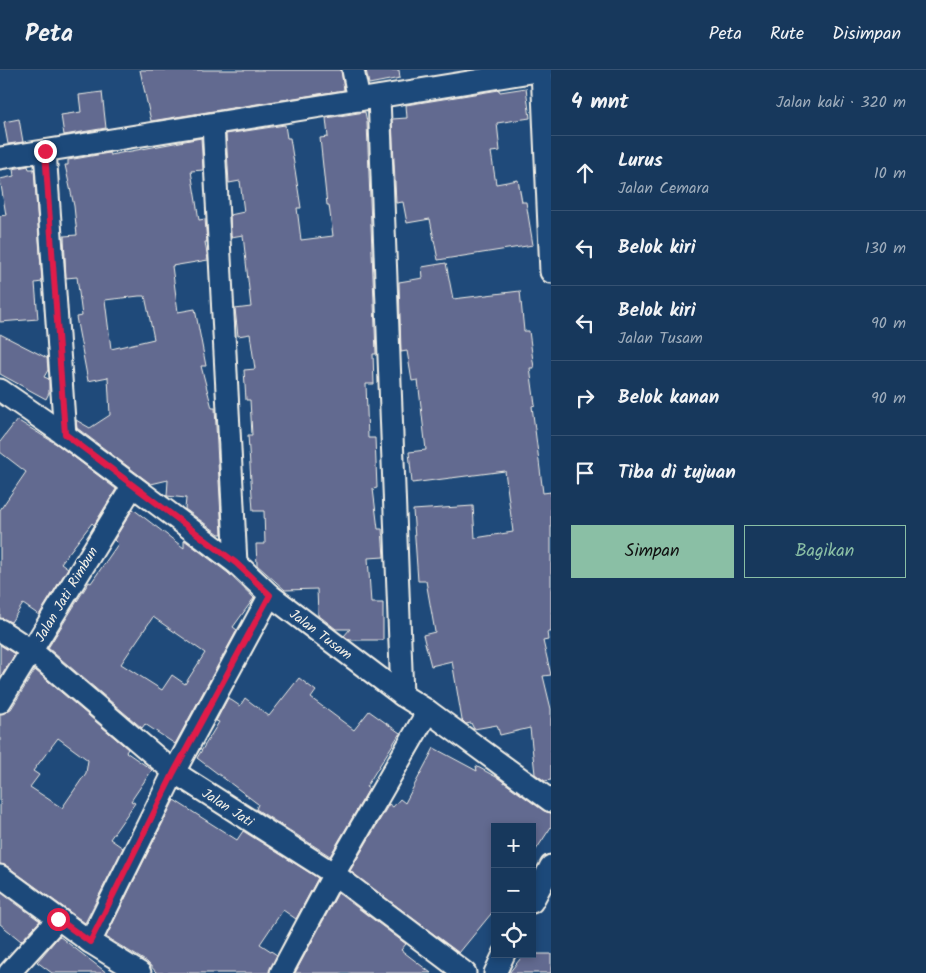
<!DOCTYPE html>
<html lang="id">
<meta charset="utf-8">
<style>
:root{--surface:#17385c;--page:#244365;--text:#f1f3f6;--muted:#9eacbb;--line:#365272;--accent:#8abfa5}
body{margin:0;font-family:Kalam,sans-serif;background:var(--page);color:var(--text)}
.controls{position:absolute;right:15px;bottom:15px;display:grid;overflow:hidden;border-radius:0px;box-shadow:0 2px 8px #0003}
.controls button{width:45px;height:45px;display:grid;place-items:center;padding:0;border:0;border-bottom:1px solid var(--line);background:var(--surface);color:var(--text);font:25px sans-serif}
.stop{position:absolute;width:15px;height:15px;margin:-11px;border:4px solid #e11d48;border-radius:50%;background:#fff}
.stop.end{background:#e11d48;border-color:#fff;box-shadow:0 1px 5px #0008}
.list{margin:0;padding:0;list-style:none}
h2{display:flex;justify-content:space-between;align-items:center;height:65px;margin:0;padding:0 20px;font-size:21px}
h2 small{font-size:16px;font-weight:400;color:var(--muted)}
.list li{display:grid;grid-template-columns:32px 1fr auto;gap:15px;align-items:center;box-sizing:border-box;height:75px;padding:0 20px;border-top:1px solid var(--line)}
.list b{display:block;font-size:19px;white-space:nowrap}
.list p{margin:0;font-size:16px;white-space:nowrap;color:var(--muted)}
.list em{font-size:16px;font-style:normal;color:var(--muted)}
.actions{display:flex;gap:10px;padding:15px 20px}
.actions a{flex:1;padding:11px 0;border:1px solid var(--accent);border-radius:0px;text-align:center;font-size:18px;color:var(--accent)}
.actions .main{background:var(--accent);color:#111}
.icon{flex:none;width:28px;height:28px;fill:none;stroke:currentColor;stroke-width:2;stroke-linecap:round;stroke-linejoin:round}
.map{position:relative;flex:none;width:551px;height:903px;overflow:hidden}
header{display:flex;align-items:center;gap:30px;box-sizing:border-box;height:70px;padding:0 25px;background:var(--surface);border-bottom:1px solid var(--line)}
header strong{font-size:24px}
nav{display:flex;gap:28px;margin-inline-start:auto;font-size:18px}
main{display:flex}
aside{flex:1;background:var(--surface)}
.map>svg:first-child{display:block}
.building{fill:#626a90;stroke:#f4f1e8;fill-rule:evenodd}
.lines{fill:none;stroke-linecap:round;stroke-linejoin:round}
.street-casing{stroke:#f4f1e8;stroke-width:25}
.street{stroke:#1f4a7a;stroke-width:21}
.route{stroke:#e11d48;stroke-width:6}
.labels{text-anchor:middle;stroke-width:5;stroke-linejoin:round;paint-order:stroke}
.street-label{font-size:14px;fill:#f4f1e8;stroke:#1f4a7a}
</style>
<header>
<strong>Peta</strong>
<nav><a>Peta</a><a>Rute</a><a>Disimpan</a></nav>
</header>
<main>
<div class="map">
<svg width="551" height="903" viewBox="0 0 551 903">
<rect width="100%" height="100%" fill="#1f4a7a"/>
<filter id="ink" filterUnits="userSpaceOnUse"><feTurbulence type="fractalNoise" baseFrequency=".02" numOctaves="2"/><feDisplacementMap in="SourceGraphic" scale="10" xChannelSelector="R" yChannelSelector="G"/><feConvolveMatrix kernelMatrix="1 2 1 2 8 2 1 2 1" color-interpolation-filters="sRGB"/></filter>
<g filter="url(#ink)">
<g class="building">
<path d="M140 0H341L344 20 151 51Z"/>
<path d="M366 0H399L400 8 369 14Z"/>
<path d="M526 18 530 48 497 53 500 81 491 82 496 114 518 110 522 132H526L533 175 438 190 430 149 407 153 403 132 396 133 392 49 407 48 406 35 499 20 500 22Z"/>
<path d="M102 22 106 58 64 65 61 45 81 42 79 25Z"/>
<path d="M365 42 367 52 376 284H373L374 314H366L368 368H375L377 418 373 419 378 459H382L384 487 368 488 371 533H383V570H350L344 566 350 559H336L318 545 317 519 285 520 257 495 256 474H265L264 441H253L248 365H252L250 330H246L244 300 255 299 250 264 238 266 235 239 251 237 243 165 231 167 230 145 244 142 240 111 229 113 226 64 285 55 287 68H290L301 138H297L301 170 333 166 329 135H327L320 68 328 67 326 48Z"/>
<path d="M19 49 23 72 8 74 4 52Z"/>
<path d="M201 68 203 100 191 101 199 150 205 149 207 172H205L208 190 172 196 178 242 195 239 206 296H201L212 338H215L222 464H219L185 439 186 428 167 426 168 410 151 414 77 358 76 350 90 358 110 345 108 307 88 311 76 247 82 246 77 207 66 208 64 166 77 165 74 136 65 95H68V90L109 83 110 85ZM139 226H145L154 269 111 279 105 230Z"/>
<path d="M28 96 29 99H34L42 212 35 213 38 249 0 252V146L6 145 0 109 14 106 13 99Z"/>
<path d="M446 193 453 229 520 221 524 261H529L534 298H530L535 335 532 336 543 423 551 422V562H547L548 570 543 571 551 605 543 606 551 639V710L545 711 535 704 530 658 500 665 497 655 474 659 471 653 466 654 462 650 452 591 431 596 423 565 435 562 426 511H418L413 440 473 436 475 468 513 462 505 401 412 413 409 382 426 380 418 310 412 311 407 281 401 282 399 212 423 208 422 197Z"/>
<path d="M0 264 47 288 48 300 44 307 49 309V323L46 329 0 304Z"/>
<path d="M17 350 58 375 116 419 94 455 92 453 61 493 68 498 39 545 23 534 11 552 0 548V440L26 402 0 382V372Z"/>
<path d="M133 439 184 478V470L199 481 228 503 254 528 233 557 237 560 175 674 145 654 142 658 48 578 89 512 91 513 118 474 114 470ZM153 547 205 583 185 614 172 605 162 620 121 594Z"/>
<path d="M0 575 15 584 0 608Z"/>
<path d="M35 600 128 679 126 682 152 700 131 731 135 733 110 769 123 778 85 853 7 796 0 794V644L11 639ZM58 668 88 690 86 703 62 738 30 717 39 705 33 701Z"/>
<path d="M299 608 316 621 311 628 354 660 369 641 400 663 366 717 369 719 330 786 256 739 258 734 197 688 219 652 216 651 228 628 240 636 245 628 269 646Z"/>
<path d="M434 678 477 701 476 696 498 708 544 741 551 743V757L532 786V757H495V839L459 883 350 801 389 734 393 737 400 729 405 733Z"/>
<path d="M174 730 237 770 243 761 318 808 296 849 283 840 260 874 277 885 269 903H157L147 892 106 867Z"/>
<path d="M0 822 40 851 21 871 0 854Z"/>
<path d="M338 823 406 874 401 880 431 903H295Z"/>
<path d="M59 866 107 903H52L37 892Z"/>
<path d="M524 884H551V903H509Z"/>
</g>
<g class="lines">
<defs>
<g id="street">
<path d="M353 0 359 30"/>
<path d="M542 0 551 202"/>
<path d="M379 27 402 625"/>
<path d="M213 54 236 493"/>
<path d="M45 81 65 365"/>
<path d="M0 88 543 0"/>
<path d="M0 320 65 365 236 493 270 525 402 625 428 641 551 731"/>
<path d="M0 560 32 581 174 702 334 804 465 903"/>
<path d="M0 632 132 417"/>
<path d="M0 806 90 872 140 903"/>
<path d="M532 832 551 796"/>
<path d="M90 872 174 702 270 525"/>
<path d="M9 903 58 849"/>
<path d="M281 903 334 804 428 641"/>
<path d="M495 903 504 884"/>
</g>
</defs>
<use href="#street" class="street-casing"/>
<use href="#street" class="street"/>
</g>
</g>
<g class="lines" filter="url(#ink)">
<path class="route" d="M45 81 65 364 236 493 270 525 174 702 90 872 58 849"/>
</g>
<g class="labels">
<g class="street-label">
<text transform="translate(66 524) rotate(-59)" y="5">Jalan Jati Rimbun</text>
<text transform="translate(321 564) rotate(37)" y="5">Jalan Tusam</text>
<text transform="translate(228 737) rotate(33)" y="5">Jalan Jati</text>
</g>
</g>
</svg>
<div class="controls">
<button>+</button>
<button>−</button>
<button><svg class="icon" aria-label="locate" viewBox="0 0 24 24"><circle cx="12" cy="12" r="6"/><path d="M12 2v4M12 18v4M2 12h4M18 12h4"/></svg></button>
</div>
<div class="stop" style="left:58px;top:849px"></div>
<div class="stop end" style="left:45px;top:81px"></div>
</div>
<aside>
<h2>4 mnt<small>Jalan kaki · 320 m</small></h2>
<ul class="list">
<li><svg class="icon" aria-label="ahead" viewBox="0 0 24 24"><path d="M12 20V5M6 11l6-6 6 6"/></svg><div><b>Lurus</b><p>Jalan Cemara</p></div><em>10 m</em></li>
<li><svg class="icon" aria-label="left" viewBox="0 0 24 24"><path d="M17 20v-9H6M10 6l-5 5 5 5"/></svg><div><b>Belok kiri</b></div><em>130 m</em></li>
<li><svg class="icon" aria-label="left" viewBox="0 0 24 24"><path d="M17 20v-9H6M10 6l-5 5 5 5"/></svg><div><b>Belok kiri</b><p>Jalan Tusam</p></div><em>90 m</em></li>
<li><svg class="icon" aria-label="right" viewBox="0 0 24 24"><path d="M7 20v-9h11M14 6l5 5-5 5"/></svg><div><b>Belok kanan</b></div><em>90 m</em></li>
<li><svg class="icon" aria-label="arrive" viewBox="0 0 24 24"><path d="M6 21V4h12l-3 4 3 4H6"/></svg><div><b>Tiba di tujuan</b></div></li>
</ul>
<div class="actions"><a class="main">Simpan</a><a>Bagikan</a></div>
</aside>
</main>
